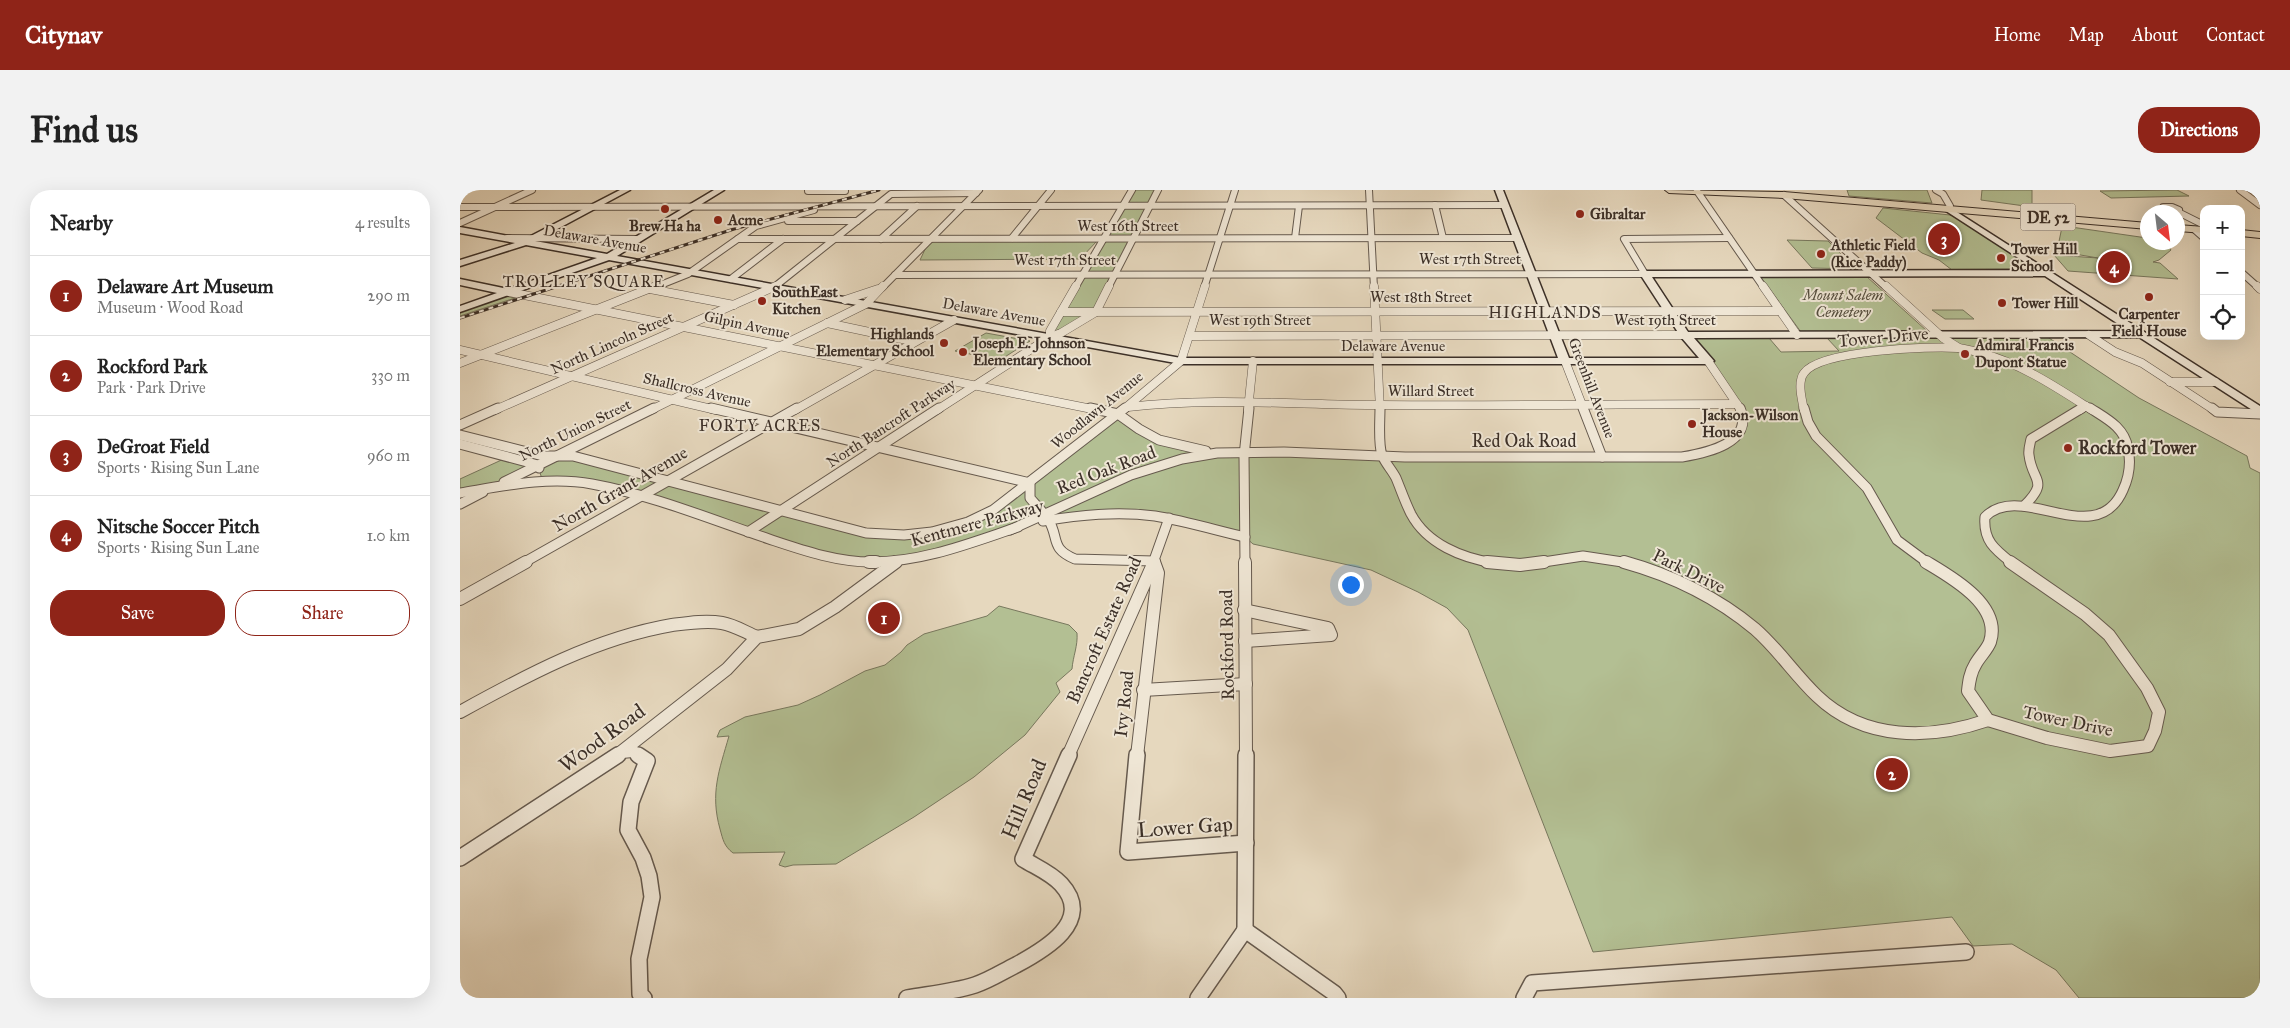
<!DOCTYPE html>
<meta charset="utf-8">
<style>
:root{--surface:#fff;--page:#f2f2f2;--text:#222;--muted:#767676;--line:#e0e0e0;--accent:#8f2418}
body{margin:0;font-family:"IM FELL Great Primer",serif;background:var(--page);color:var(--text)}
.controls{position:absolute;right:15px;top:15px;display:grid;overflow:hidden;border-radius:10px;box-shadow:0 5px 20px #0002}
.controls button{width:45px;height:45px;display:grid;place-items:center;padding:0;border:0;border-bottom:1px solid var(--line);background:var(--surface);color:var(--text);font:25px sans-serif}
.compass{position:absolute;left:1680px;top:15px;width:45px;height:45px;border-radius:50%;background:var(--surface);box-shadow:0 5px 20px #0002;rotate:152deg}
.you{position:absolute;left:890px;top:394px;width:18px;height:18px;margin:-12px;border:4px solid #fff;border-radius:50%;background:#1a73e8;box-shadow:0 0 0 8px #1a73e833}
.badge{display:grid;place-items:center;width:32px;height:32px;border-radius:50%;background:var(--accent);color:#fff;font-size:16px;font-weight:700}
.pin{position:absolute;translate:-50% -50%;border:2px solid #fff;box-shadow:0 1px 5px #0006}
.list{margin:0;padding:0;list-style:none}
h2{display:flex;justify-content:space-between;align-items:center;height:65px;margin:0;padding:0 20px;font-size:21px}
h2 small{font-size:16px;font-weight:400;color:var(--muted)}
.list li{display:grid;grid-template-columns:32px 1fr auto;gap:15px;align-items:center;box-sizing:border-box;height:80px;padding:0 20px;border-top:1px solid var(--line)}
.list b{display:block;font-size:19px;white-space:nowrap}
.list p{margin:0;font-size:16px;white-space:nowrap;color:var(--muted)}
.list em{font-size:16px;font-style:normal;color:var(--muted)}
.actions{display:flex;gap:10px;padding:15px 20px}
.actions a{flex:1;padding:11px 0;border:1px solid var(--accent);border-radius:20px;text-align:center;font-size:18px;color:var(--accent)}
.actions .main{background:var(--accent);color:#fff}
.icon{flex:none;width:28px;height:28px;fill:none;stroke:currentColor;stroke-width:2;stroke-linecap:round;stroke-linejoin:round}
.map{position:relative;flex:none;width:1800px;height:808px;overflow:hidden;border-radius:20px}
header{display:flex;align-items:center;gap:30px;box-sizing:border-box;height:70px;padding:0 25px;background:var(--accent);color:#fff}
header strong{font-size:24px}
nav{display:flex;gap:28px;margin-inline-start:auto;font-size:18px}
.intro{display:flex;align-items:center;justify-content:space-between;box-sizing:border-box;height:120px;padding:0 30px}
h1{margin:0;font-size:35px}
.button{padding:12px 22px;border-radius:20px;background:var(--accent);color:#fff;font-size:18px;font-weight:700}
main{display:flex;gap:30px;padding:0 30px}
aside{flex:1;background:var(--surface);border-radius:20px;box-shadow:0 5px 20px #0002}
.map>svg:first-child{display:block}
.green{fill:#b3bf93;stroke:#78785e}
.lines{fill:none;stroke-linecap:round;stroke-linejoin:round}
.street-far4-casing{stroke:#665a4e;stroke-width:8}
.street-far3-casing{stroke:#665a4e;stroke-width:9}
.street-far2-casing{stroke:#665a4e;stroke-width:11}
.street-far1-casing{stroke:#665a4e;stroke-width:14}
.street-casing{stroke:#665a4e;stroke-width:18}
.secondary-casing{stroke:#3c3028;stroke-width:3}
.primary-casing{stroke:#3c3028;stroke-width:2}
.street-far4{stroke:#efe6d5;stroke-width:6}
.street-far3{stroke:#efe6d5;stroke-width:8}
.street-far2{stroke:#efe6d5;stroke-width:9}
.street-far1{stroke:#efe6d5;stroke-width:12}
.street{stroke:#efe6d5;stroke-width:15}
.secondary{fill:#efe6d5;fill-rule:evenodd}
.primary{fill:#e6d8be;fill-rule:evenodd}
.rail-casing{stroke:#3c3028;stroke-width:3}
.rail{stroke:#efe6d5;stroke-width:2;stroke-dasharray:5;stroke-linecap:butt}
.poi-dot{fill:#8f2418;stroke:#efe6d5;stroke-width:2}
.labels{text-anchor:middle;stroke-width:4;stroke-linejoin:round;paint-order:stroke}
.far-poi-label{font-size:15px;font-weight:bold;fill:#3c3028;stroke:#efe6d5;text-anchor:start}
.far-street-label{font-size:15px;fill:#3c3028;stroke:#efe6d5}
.far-park-label{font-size:15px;font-style:italic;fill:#544d3d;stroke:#efe6d5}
.shield{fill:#efe6d5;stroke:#72675c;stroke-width:1}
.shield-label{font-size:16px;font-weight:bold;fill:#3c3028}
.far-neighbourhood-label{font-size:16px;letter-spacing:1px;fill:#3c3028;stroke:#efe6d5}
.street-label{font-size:18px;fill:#3c3028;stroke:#efe6d5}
.poi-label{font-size:18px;font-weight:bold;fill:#3c3028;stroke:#efe6d5;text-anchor:start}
.near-street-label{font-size:21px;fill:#3c3028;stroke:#efe6d5}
</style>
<header>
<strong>Citynav</strong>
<nav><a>Home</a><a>Map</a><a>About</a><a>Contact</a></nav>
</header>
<div class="intro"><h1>Find us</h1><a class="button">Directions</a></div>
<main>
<aside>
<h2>Nearby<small>4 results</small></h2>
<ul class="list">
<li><span class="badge">1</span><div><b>Delaware Art Museum</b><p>Museum · Wood Road</p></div><em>290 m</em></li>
<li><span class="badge">2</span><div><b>Rockford Park</b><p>Park · Park Drive</p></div><em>330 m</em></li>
<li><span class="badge">3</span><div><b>DeGroat Field</b><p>Sports · Rising Sun Lane</p></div><em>960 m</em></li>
<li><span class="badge">4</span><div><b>Nitsche Soccer Pitch</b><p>Sports · Rising Sun Lane</p></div><em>1.0 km</em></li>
</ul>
<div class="actions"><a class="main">Save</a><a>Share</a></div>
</aside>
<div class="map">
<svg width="1800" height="808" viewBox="0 0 1800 808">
<rect width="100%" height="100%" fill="#e6d8be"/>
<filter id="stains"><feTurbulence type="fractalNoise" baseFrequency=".004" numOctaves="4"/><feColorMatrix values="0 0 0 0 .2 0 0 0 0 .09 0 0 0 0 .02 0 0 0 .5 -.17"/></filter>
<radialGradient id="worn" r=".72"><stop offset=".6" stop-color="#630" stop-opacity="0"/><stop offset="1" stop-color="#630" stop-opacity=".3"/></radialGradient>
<g class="green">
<path d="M672 0H698L636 122 590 147Z"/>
<path d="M1387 0H1467L1472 13 1389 6Z"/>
<path d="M1522 0H1572V17L1521 10Z"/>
<path d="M1717 0 1729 6 1651 8 1640 1Z"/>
<path d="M1423 18 1490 25 1498 28 1565 72 1572 80H1492L1479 70 1462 63 1416 28Z"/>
<path d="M1602 37H1611L1687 48 1688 52 1706 53 1711 60 1699 70 1693 72 1700 73 1718 89 1608 81 1594 65 1638 68 1597 61Z"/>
<path d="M638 50 620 69 460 70 469 51Z"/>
<path d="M1327 50 1368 51 1396 79 1352 78Z"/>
<path d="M1300 86H1406L1467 141 1341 142Z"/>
<path d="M44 106 55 108 0 126V121Z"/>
<path d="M1472 120H1503L1514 129H1485Z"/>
<path d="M526 143 570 151 540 170 495 161Z"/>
<path d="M1586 146 1679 208 1787 266 1790 278 1800 283V808H1619L1596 780 1552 754 1513 756 1492 727 1133 762 1008 440 987 418 958 402 911 380 793 354 785 347 709 328 611 327 583 323 484 363 394 371 182 306 87 290 81 286 79 279 0 314V289L48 267 78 275 99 265 406 343 444 345 519 327 658 224 673 237 742 261 1204 267 1264 255 1284 230 1228 148H1309L1321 162 1379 161 1367 148Z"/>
<path d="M539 416 609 435 617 443C618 456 613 466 612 479L596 493 600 502 565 545 514 587 454 627 376 674 333 675 325 677 319 675 325 662 273 663C264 656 263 650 260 639 250 603 259 581 269 546L257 547 260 540 285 527 338 515 360 505 405 481 425 475 441 462 447 455 464 444 527 426Z"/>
</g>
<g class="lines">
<defs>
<g id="street-far4">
<path d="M909 0 914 98"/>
<path d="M1476 0 1483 4 1490 16 1489 19"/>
<path d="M1780 0 1800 15"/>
<path d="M348 1H385"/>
<path d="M1237 1 1304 98"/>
<path d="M1324 5 1427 98"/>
<path d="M975 15 983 48"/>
<path d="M0 17 1045 15"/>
<path d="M1703 17H1712L1719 20 1712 21Z"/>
<path d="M1716 21 1744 35"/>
<path d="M328 31H397"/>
<path d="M0 33 72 0"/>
<path d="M1735 40 1744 48"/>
<path d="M47 48 178 49"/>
<path d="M552 48 591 0"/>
<path d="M835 48 839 16"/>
<path d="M278 49 1058 48"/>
<path d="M421 49 457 16"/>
<path d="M1781 82 1799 98"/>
<path d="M1185 84 1164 49 1269 48"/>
<path d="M435 85 1185 84"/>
<path d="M271 89 323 49"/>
<path d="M193 98 228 84 296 36 354 20"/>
<path d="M313 98 431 4 516 3"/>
<path d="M422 98 519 0"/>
<path d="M615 98 672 0"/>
<path d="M648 98 698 0"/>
<path d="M744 98 775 0"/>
</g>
<g id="street-far3">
<path d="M914 96 920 220"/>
<path d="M1303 96 1337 145"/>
<path d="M1426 96 1483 148 1499 158"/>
<path d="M1797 96 1800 99"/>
<path d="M190 99 274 115"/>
<path d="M49 102 637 220"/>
<path d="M385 110 418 99"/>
<path d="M601 122 1320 121"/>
<path d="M367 133 447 150"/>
<path d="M1629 145 1655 162 1682 173 1754 220"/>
<path d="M730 146 1225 145"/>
<path d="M590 147V141L616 96"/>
<path d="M0 160 256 220"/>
<path d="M1105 171 1124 220"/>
<path d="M1248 171 1281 220"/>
<path d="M0 173 196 96"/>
<path d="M1710 192H1755"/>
<path d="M668 217C752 207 837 215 921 215 1040 216 1158 214 1277 214"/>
<path d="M35 220 316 96"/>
<path d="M191 220 406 114 423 96"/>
<path d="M335 220 494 130"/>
<path d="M477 220 590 147 601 143 636 122 649 96"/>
<path d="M663 220 721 171 745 96"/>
<path d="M788 220 793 171"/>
<path d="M1344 220C1342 210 1337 192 1344 183 1360 160 1470 156 1498 158 1506 159 1514 161 1521 163 1562 174 1596 197 1632 220"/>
<path d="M1620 220 1626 216"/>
</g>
<g id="street-far2">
<path d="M251 218 570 293V308C576 315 583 322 588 329 600 348 589 358 615 369L694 371 695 373"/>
<path d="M630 218 658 224 679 239 699 250 746 261"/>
<path d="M920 218C920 231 918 254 922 265 925 273 932 280 936 288 941 300 945 312 951 324 967 354 1002 368 1034 373"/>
<path d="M1123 218 1142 267"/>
<path d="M1344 218 1348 232 1356 246 1407 298 1437 350 1468 373"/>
<path d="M1752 218 1757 222 1800 224"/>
<path d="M0 235 38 218"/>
<path d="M0 245 83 266H113L406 343 444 345 472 342 508 332 533 320 665 218"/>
<path d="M0 254 78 275 79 278"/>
<path d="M44 292 194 218"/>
<path d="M0 303C43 296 88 286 132 294 192 305 250 329 309 349 342 360 376 372 412 372 463 372 510 353 558 337"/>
<path d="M0 314 23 302"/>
<path d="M1564 316C1590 290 1572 292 1569 265 1568 260 1570 254 1571 249L1622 218"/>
<path d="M583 331C620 325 657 321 695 326 725 331 755 340 785 347"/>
<path d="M550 340 671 285 722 269 757 263 824 262 945 267H1222C1246 263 1295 253 1280 218"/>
<path d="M288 342 479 218"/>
<path d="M63 373 337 218"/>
<path d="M434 373 436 372"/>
<path d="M693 373 709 328"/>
<path d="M785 373 784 266 789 218"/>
<path d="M1077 373 1123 366 1169 373"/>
<path d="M1552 373C1534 359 1523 350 1525 327 1561 290 1636 362 1663 300 1669 287 1671 272 1668 258 1664 237 1647 229 1630 218"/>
</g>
<g id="street-far1">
<path d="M409 372H416"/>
<path d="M785 372 786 566"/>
<path d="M1027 372 1060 375 1084 372"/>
<path d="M1164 372C1211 385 1258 408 1295 439 1318 459 1335 485 1357 506 1404 551 1470 550 1528 530"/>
<path d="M1466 372C1491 387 1542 415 1530 452 1527 460 1519 467 1515 475 1510 483 1509 492 1508 501L1528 530 1587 548 1650 561 1688 556 1695 541 1699 522 1687 498 1649 445 1625 424 1550 372"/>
<path d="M0 409 66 372"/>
<path d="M784 420 868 438 871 445 785 451"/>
<path d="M683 500 786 494"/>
<path d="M0 522C67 485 136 448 212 435 227 433 246 430 262 433 274 435 285 442 297 447"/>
<path d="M162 562 172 561 180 566"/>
<path d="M156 566 267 479 297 447 339 439 375 417 436 372"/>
<path d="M608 566 694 372"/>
<path d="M677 566 698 383 694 372"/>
</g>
<g id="street">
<path d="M178 565 187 571 171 612 168 640 183 668 189 686 192 707 179 769 180 804 184 808"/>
<path d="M677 565 668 662 786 653"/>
<path d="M0 668 158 565"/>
<path d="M785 740 786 565"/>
<path d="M785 740 874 803 878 808"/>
<path d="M447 808C470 804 493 802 515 795 530 790 542 782 556 775 584 760 635 731 601 694 591 683 576 677 563 669L609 565"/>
<path d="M738 808 785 740"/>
<path d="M1064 808 1072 793 1506 762"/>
</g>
<path id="secondary" d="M160 0H170L75 51 147 64 254 0H264L157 66 721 168H1098L1035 0H1043L1109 168H1239L1221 147 1180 84 1185 81 1577 80 1486 21 1485 19 1489 17 1800 216V225L1679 147 1234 148 1254 171 1248 174H721L149 70 0 122V116L37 103 0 95V89L48 99 137 68 66 55 0 76V70L55 53 0 43V37L65 49ZM1585 86 1669 141 1228 142 1192 87Z"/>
<g id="primary">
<path d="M1205 0 1324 2 1688 33V39L1324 8 1209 3Z"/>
<path d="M1718 35 1744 37V43L1718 41Z"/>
<path d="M1781 40 1800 42V48L1781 46Z"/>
</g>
</defs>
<use href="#street-far4" class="street-far4-casing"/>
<use href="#street-far3" class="street-far3-casing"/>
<use href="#street-far2" class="street-far2-casing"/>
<use href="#street-far1" class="street-far1-casing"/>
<use href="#street" class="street-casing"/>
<use href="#secondary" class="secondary-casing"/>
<use href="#primary" class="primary-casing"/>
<use href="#street-far4" class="street-far4"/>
<use href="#street-far3" class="street-far3"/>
<use href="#street-far2" class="street-far2"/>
<use href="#street-far1" class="street-far1"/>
<use href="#street" class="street"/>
<use href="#secondary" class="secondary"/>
<use href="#primary" class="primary"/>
<defs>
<path id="rail" d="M0 128 274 39 419 0"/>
</defs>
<use href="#rail" class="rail-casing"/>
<use href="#rail" class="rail"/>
</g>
<g class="poi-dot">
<circle cx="205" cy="19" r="5"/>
<circle cx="1120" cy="24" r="5"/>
<circle cx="258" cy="30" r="5"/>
<circle cx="1361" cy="64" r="5"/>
<circle cx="1541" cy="68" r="5"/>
<circle cx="1689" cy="107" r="5"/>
<circle cx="302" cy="111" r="5"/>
<circle cx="1542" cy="113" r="5"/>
<circle cx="484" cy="153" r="5"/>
<circle cx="503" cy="162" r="5"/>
<circle cx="1505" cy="164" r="5"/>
<circle cx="1232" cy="234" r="5"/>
<circle cx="1608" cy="258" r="5"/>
</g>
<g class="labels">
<g class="far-poi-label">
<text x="1130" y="29">Gibraltar</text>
<text x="268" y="35">Acme</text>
<text x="205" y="41" text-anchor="middle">Brew Ha ha</text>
<text x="1371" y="60">Athletic Field<tspan x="1371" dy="17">(Rice Paddy)</tspan></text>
<text x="1551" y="64">Tower Hill<tspan x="1551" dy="17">School</tspan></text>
<text x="312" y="107">SouthEast<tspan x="312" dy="17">Kitchen</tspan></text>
<text x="1552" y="118">Tower Hill</text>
<text x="1689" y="129" text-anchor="middle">Carpenter<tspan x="1689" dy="17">Field House</tspan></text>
<text x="474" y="149" text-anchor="end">Highlands<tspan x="474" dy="17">Elementary School</tspan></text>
<text x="513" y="158">Joseph E. Johnson<tspan x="513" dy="17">Elementary School</tspan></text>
<text x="1515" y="160">Admiral Francis<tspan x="1515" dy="17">Dupont Statue</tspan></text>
<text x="1242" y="230">Jackson-Wilson<tspan x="1242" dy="17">House</tspan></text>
</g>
<g class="far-street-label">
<text x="668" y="41">West 16th Street</text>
<text transform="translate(135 49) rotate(10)" y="5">Delaware Avenue</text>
<text x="1010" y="74">West 17th Street</text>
<text x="605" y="75">West 17th Street</text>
<text x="961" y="112">West 18th Street</text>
<text transform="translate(534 122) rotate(10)" y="5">Delaware Avenue</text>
<text x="800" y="135">West 19th Street</text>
<text x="1205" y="135">West 19th Street</text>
<text transform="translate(287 135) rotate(12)" y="5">Gilpin Avenue</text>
<text transform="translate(152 153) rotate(-24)" y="5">North Lincoln Street</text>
<text x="933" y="161">Delaware Avenue</text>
<text transform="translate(1132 198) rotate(69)" y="5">Greenhill Avenue</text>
<text transform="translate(237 200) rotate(13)" y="5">Shallcross Avenue</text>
<text x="971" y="206">Willard Street</text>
<text transform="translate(637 220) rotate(-39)" y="5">Woodlawn Avenue</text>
<text transform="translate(431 233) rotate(-33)" y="5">North Bancroft Parkway</text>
<text transform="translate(115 240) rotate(-26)" y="5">North Union Street</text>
</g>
<g class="far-park-label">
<text x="1383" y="110">Mount Salem<tspan x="1383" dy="17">Cemetery</tspan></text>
</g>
<rect class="shield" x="1560.5" y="13.5" width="55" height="27" rx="4"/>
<g class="shield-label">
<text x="1588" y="33">DE 52</text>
</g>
<g class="far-neighbourhood-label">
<text x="124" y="97">TROLLEY SQUARE</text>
<text x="1085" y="128">HIGHLANDS</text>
<text x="300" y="241">FORTY ACRES</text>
</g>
<g class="street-label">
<text transform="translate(1423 147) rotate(-5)" y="6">Tower Drive</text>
<text x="1064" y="257">Red Oak Road</text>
<text transform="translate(646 280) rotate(-21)" y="6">Red Oak Road</text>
<text transform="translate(160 299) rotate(-30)" y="6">North Grant Avenue</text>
<text transform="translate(517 333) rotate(-15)" y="6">Kentmere Parkway</text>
<text transform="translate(1229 381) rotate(26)" y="6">Park Drive</text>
<text transform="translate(644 440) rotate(-66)" y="6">Bancroft Estate Road</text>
<text transform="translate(767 455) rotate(-91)" y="6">Rockford Road</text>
<text transform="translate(664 514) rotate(-84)" y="6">Ivy Road</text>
<text transform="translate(1608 531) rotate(12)" y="6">Tower Drive</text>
</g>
<g class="poi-label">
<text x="1618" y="264">Rockford Tower</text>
</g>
<g class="near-street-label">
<text transform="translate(142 548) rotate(-36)" y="7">Wood Road</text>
<text transform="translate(564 609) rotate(-67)" y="7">Hill Road</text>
<text transform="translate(725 637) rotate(-4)" y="7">Lower Gap</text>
</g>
</g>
<rect width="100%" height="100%" filter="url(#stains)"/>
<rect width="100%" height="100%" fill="url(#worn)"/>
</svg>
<div class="controls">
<button>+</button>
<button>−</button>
<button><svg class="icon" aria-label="locate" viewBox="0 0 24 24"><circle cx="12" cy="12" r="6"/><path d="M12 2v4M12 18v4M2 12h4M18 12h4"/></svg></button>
</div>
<svg class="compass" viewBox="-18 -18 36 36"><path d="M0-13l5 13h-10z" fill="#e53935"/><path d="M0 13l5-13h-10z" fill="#767676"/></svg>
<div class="you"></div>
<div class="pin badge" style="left:424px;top:428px">1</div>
<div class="pin badge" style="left:1432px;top:584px">2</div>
<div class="pin badge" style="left:1484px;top:49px">3</div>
<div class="pin badge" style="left:1654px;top:77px">4</div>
</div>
</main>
